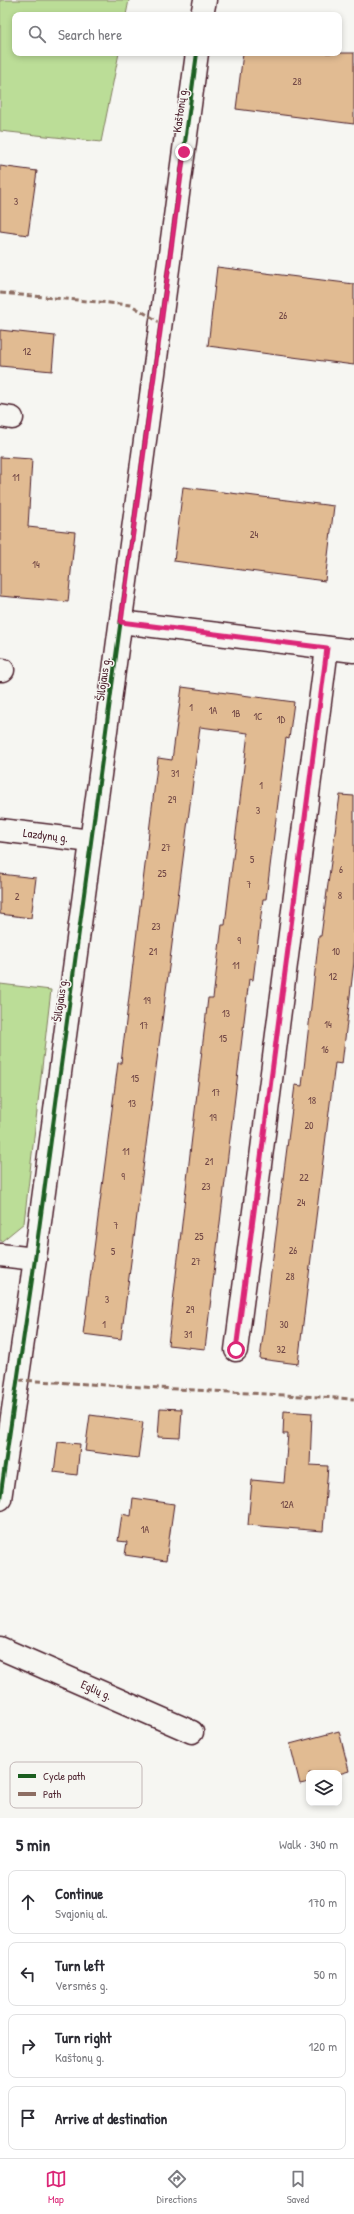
<!DOCTYPE html>
<meta charset="utf-8">
<style>
:root{--surface:#fff;--page:#f7f7f7;--text:#2b2b33;--muted:#7c7c81;--line:#e1e1e2;--accent:#db2777}
body{margin:0;font-family:"Patrick Hand",sans-serif;background:var(--page);color:var(--text)}
.controls{position:absolute;right:12px;bottom:12px;display:grid;overflow:hidden;border-radius:8px;box-shadow:0 2px 6px #0003}
.controls button{width:36px;height:36px;display:grid;place-items:center;padding:0;border:0;border-bottom:1px solid var(--line);background:var(--surface);color:var(--text);font:20px sans-serif}
.stop{position:absolute;width:12px;height:12px;margin:-9px;border:3px solid #db2777;border-radius:50%;background:#fff}
.stop.end{background:#db2777;border-color:#fff;box-shadow:0 1px 4px #0008}
.list{margin:0;padding:0;list-style:none}
h2{display:flex;justify-content:space-between;align-items:center;height:52px;margin:0;padding:0 16px;font-size:17px}
h2 small{font-size:13px;font-weight:400;color:var(--muted)}
.list li{display:grid;grid-template-columns:26px 1fr auto;gap:12px;align-items:center;box-sizing:border-box;height:64px;margin:0 8px 8px;padding:0 8px;border:1px solid var(--line);border-radius:8px}
.list b{display:block;font-size:15px;white-space:nowrap}
.list p{margin:0;font-size:13px;white-space:nowrap;color:var(--muted)}
.list em{font-size:13px;font-style:normal;color:var(--muted)}
.icon{flex:none;width:22px;height:22px;fill:none;stroke:currentColor;stroke-width:2;stroke-linecap:round;stroke-linejoin:round}
.map{position:relative;flex:none;width:354px;height:1818px;overflow:hidden}
.search{position:absolute;background:var(--surface);box-shadow:0 2px 6px #0003;left:12px;right:12px;top:12px;height:44px;display:flex;align-items:center;gap:10px;box-sizing:border-box;padding:0 14px;border-radius:8px;color:var(--muted);font-size:15px}
.sheet{height:340px;background:var(--surface)}
nav{display:flex;justify-content:space-around;align-items:center;box-sizing:border-box;height:56px;border-top:1px solid var(--line);background:var(--surface);font-size:11px;color:var(--muted)}
nav a{display:grid;justify-items:center;gap:2px}
nav .on{color:var(--accent)}
.map>svg:first-child{display:block}
.green{fill:#bbdd97;stroke:#827e61}
.building{fill:#e1bb92;stroke:#4a1f2b}
.lines{fill:none;stroke-linecap:round;stroke-linejoin:round}
.minor-casing{stroke:#4a1f2b;stroke-width:25}
.minor{stroke:#f6f6f2;stroke-width:22}
.quiet{stroke:#8d6e63;stroke-width:3;stroke-dasharray:6 3;stroke-linecap:butt}
.cycleway-casing{stroke:#f6f6f2;stroke-width:6}
.cycleway{stroke:#1b5e20;stroke-width:4}
.route{stroke:#db2777;stroke-width:5}
.labels{text-anchor:middle;stroke-width:3;stroke-linejoin:round;paint-order:stroke}
.number-label{font-size:10px;fill:#704645}
.street-label{font-size:12px;fill:#4a1f2b;stroke:#f6f6f2}
.key{fill:#f6f6f2;stroke:#c2b6b6;stroke-width:1}
.key-label{font-size:11px;fill:#4a1f2b}
</style>
<div class="map">
<svg width="354" height="1818" viewBox="0 0 354 1818">
<rect width="100%" height="100%" fill="#f6f6f2"/>
<filter id="ink" filterUnits="userSpaceOnUse"><feTurbulence type="fractalNoise" baseFrequency=".025" numOctaves="2"/><feDisplacementMap in="SourceGraphic" scale="8" xChannelSelector="R" yChannelSelector="G"/><feConvolveMatrix kernelMatrix="1 2 1 2 8 2 1 2 1" color-interpolation-filters="sRGB"/></filter>
<g filter="url(#ink)">
<g class="green">
<path d="M0 0H129L126 15H15V53H119L101 142 0 131Z"/>
<path d="M0 984 51 990 24 1223 2 1241H0Z"/>
</g>
<g class="building">
<path d="M243 53H354V124L236 109Z"/>
<path d="M0 166 37 171 28 235 0 231Z"/>
<path d="M217 267 354 284V365L208 346Z"/>
<path d="M0 330 55 336 52 371 0 366Z"/>
<path d="M0 457 32 459 28 527 75 532 68 602 0 596Z"/>
<path d="M183 487 334 506 325 581 174 561Z"/>
<path d="M182 687 294 702 289 739 286 738 266 899H263L253 980 249 979 205 1349 168 1345 208 998H213L222 925H225L248 733 200 727 121 1339 83 1334 118 1063H121L158 758 172 760Z"/>
<path d="M340 795 354 796V962L342 1064 335 1063 298 1364 260 1359 295 1085 302 1086 319 936H321Z"/>
<path d="M0 874 36 878 31 918 0 914Z"/>
<path d="M160 1408 182 1409 180 1438 158 1437Z"/>
<path d="M284 1411 312 1413 310 1465 328 1466 323 1531 248 1525 252 1480 284 1483 288 1434H283Z"/>
<path d="M90 1415 143 1422 138 1458 85 1451Z"/>
<path d="M58 1442 80 1444 77 1475 54 1472Z"/>
<path d="M133 1498 174 1504 166 1561 125 1555 127 1542 118 1541 122 1514 131 1516Z"/>
<path d="M339 1731 349 1771 339 1774 309 1773V1782L300 1784 290 1744Z"/>
</g>
<g class="lines">
<defs>
<g id="minor">
<path d="M202 15 205 0"/>
<path d="M0 416 12 418"/>
<path d="M121 622 354 651"/>
<path d="M0 670H3"/>
<path id="s1" d="M0 830 91 841"/>
<path d="M0 1255 35 1259"/>
<path d="M236 1350 327 648"/>
<path d="M0 1499 35 1259 197 53"/>
<path id="s2" d="M0 1648 192 1732"/>
</g>
</defs>
<use href="#minor" class="minor-casing"/>
<use href="#minor" class="minor"/>
<g class="quiet">
<path d="M0 293 131 305 161 323"/>
<path d="M18 1380 354 1399"/>
</g>
<defs>
<path id="cycleway" d="M0 1499 35 1259 197 53"/>
</defs>
<use href="#cycleway" class="cycleway-casing"/>
<use href="#cycleway" class="cycleway"/>
</g>
</g>
<g class="lines" filter="url(#ink)">
<path class="route" d="M184 152 121 622 327 648 236 1350"/>
</g>
<g class="labels">
<g class="number-label">
<text x="297" y="85">28</text>
<text x="16" y="205">3</text>
<text x="283" y="319">26</text>
<text x="27" y="355">12</text>
<text x="16" y="481">11</text>
<text x="254" y="538">24</text>
<text x="36" y="568">14</text>
<text x="191" y="711">1</text>
<text x="213" y="714">1A</text>
<text x="236" y="717">1B</text>
<text x="258" y="720">1C</text>
<text x="281" y="723">1D</text>
<text x="175" y="777">31</text>
<text x="261" y="789">1</text>
<text x="172" y="803">29</text>
<text x="258" y="814">3</text>
<text x="166" y="851">27</text>
<text x="252" y="863">5</text>
<text x="341" y="873">6</text>
<text x="162" y="877">25</text>
<text x="249" y="888">7</text>
<text x="340" y="899">8</text>
<text x="17" y="900">2</text>
<text x="156" y="930">23</text>
<text x="239" y="944">9</text>
<text x="153" y="955">21</text>
<text x="336" y="955">10</text>
<text x="236" y="969">11</text>
<text x="333" y="980">12</text>
<text x="147" y="1004">19</text>
<text x="226" y="1017">13</text>
<text x="328" y="1028">14</text>
<text x="144" y="1029">17</text>
<text x="223" y="1042">15</text>
<text x="325" y="1053">16</text>
<text x="135" y="1082">15</text>
<text x="216" y="1096">17</text>
<text x="312" y="1104">18</text>
<text x="132" y="1107">13</text>
<text x="213" y="1121">19</text>
<text x="309" y="1129">20</text>
<text x="126" y="1155">11</text>
<text x="209" y="1165">21</text>
<text x="123" y="1180">9</text>
<text x="304" y="1181">22</text>
<text x="206" y="1190">23</text>
<text x="301" y="1206">24</text>
<text x="116" y="1229">7</text>
<text x="199" y="1240">25</text>
<text x="293" y="1254">26</text>
<text x="113" y="1255">5</text>
<text x="196" y="1265">27</text>
<text x="290" y="1280">28</text>
<text x="107" y="1303">3</text>
<text x="190" y="1313">29</text>
<text x="104" y="1328">1</text>
<text x="284" y="1328">30</text>
<text x="188" y="1338">31</text>
<text x="281" y="1353">32</text>
<text x="287" y="1508">12A</text>
<text x="145" y="1533">1A</text>
</g>
<g class="street-label">
<text transform="translate(180 110) rotate(-82)" y="4">Kaštonų g.</text>
<text transform="translate(103 679) rotate(-82)" y="4">Šilojaus g.</text>
<text dy="4" stroke="none"><textPath href="#s1" startOffset="46">Lazdynų g.</textPath></text>
<text transform="translate(60 1000) rotate(-82)" y="4">Šilojaus g.</text>
<text dy="4" stroke="none"><textPath href="#s2" startOffset="105">Eglių g.</textPath></text>
</g>
</g>
<rect x="10" y="1762" width="132" height="46" rx="6" class="key"/>
<rect x="18" y="1774" width="18" height="4" fill="#1b5e20"/>
<rect x="18" y="1792" width="18" height="4" fill="#8d6e63"/>
<g class="key-label">
<text x="43" y="1780">Cycle path</text>
<text x="43" y="1798">Path</text>
</g>
</svg>
<div class="controls">
<button><svg class="icon" aria-label="layers" viewBox="0 0 24 24"><path d="M12 4l9 5-9 5-9-5zM3 14l9 5 9-5"/></svg></button>
</div>
<div class="stop" style="left:236px;top:1350px"></div>
<div class="stop end" style="left:184px;top:152px"></div>
<div class="search"><svg class="icon" aria-label="search" viewBox="0 0 24 24"><circle cx="10" cy="10" r="6"/><path d="M15 15l6 6"/></svg>Search here</div>
</div>
<section class="sheet">
<h2>5 min<small>Walk · 340 m</small></h2>
<ul class="list">
<li><svg class="icon" aria-label="ahead" viewBox="0 0 24 24"><path d="M12 20V5M6 11l6-6 6 6"/></svg><div><b>Continue</b><p>Svajonių al.</p></div><em>170 m</em></li>
<li><svg class="icon" aria-label="left" viewBox="0 0 24 24"><path d="M17 20v-9H6M10 6l-5 5 5 5"/></svg><div><b>Turn left</b><p>Versmės g.</p></div><em>50 m</em></li>
<li><svg class="icon" aria-label="right" viewBox="0 0 24 24"><path d="M7 20v-9h11M14 6l5 5-5 5"/></svg><div><b>Turn right</b><p>Kaštonų g.</p></div><em>120 m</em></li>
<li><svg class="icon" aria-label="arrive" viewBox="0 0 24 24"><path d="M6 21V4h12l-3 4 3 4H6"/></svg><div><b>Arrive at destination</b></div></li>
</ul>
</section>
<nav>
<a class="on"><svg class="icon" aria-label="map" viewBox="0 0 24 24"><path d="M3 6l6-2 6 2 6-2v14l-6 2-6-2-6 2zM9 4v14M15 6v14"/></svg>Map</a>
<a><svg class="icon" aria-label="directions" viewBox="0 0 24 24"><path d="M12 3l9 9-9 9-9-9zM9 14v-3h6M13 9l2 2-2 2"/></svg>Directions</a>
<a><svg class="icon" aria-label="saved" viewBox="0 0 24 24"><path d="M7 4h10v16l-5-4-5 4z"/></svg>Saved</a>
</nav>
